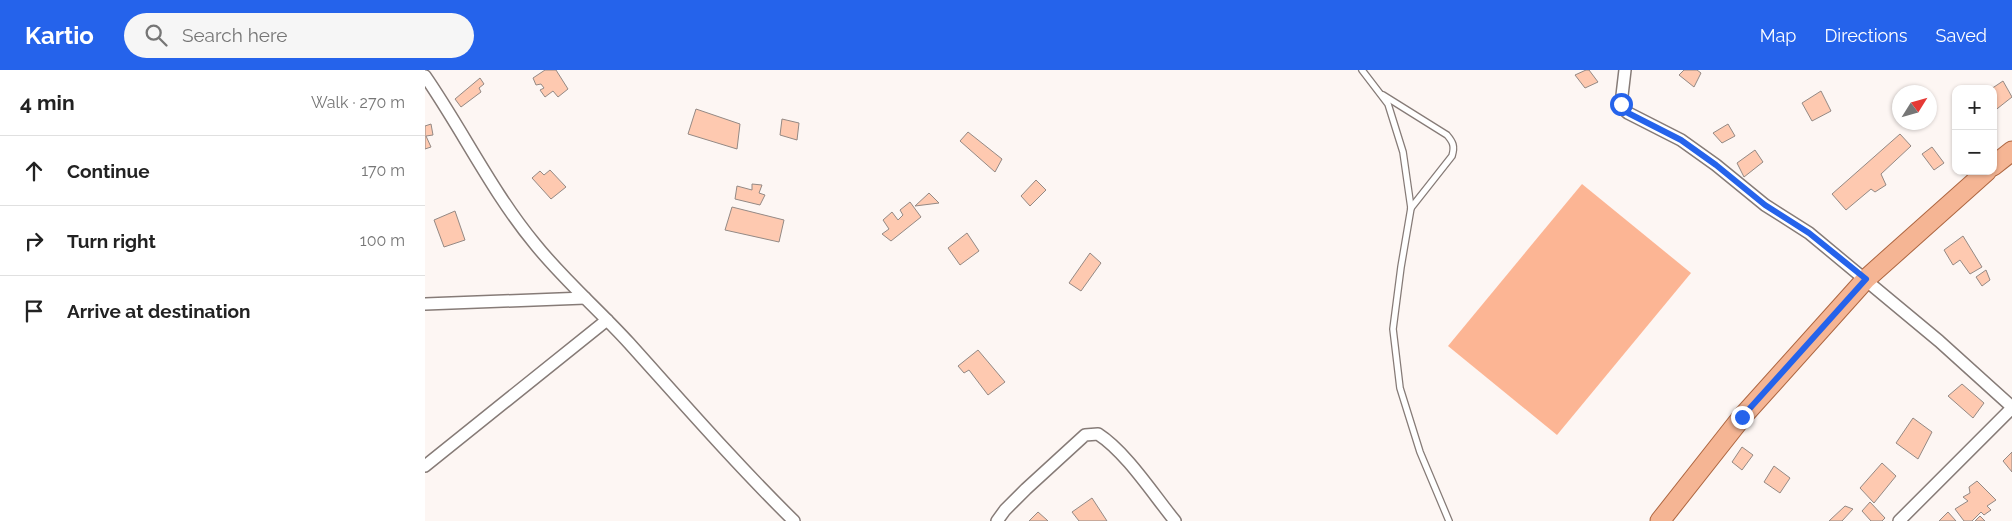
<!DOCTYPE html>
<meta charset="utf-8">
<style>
:root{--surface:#fff;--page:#f6f6f6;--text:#222;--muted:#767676;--line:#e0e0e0;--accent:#2563eb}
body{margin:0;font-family:Raleway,sans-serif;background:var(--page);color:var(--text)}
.controls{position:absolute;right:15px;top:15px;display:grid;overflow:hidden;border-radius:10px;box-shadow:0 1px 4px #0004}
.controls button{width:45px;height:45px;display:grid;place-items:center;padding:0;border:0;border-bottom:1px solid var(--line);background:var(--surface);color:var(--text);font:25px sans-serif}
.compass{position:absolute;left:1467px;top:15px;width:45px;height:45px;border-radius:50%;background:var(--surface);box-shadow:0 1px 4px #0004;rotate:53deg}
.stop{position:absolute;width:15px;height:15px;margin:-11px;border:4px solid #2563eb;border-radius:50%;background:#fff}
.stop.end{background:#2563eb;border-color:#fff;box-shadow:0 1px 5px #0008}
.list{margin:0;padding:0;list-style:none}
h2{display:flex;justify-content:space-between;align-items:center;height:65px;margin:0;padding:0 20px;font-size:21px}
h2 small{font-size:16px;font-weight:400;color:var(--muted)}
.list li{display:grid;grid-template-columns:32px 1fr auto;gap:15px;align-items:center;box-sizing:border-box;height:70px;padding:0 20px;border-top:1px solid var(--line)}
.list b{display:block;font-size:19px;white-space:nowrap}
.list em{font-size:16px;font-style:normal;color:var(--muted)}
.icon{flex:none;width:28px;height:28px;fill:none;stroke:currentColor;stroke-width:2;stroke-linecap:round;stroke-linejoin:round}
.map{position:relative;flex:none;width:1587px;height:451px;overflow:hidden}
header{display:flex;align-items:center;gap:30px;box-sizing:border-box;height:70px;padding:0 25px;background:var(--accent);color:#fff}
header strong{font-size:24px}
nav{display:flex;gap:28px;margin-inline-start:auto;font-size:18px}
.search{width:350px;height:45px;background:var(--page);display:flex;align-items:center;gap:12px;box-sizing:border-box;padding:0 18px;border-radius:28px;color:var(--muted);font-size:19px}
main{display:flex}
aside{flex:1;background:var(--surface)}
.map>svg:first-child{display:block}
.green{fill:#fcb594}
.building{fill:#fec9b0;stroke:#948984}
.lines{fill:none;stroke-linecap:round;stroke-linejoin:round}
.lane-casing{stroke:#867b77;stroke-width:8}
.street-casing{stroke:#867b77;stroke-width:14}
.primary-casing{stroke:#ad6641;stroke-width:21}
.lane{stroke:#fff;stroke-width:5.5}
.street{stroke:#fff;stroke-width:11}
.primary{stroke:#f5b594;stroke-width:19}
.route{stroke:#2563eb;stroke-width:6}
</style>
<header>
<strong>Kartio</strong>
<div class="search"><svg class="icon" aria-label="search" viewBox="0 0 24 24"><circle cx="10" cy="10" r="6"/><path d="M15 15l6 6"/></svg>Search here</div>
<nav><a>Map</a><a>Directions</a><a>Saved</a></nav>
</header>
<main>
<aside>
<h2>4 min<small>Walk · 270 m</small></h2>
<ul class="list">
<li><svg class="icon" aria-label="ahead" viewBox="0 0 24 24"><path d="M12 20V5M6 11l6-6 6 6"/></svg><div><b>Continue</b></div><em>170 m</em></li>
<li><svg class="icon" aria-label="right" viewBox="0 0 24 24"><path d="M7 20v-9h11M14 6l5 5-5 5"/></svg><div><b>Turn right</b></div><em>100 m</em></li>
<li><svg class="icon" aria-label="arrive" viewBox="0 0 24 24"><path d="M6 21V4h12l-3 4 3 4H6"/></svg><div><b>Arrive at destination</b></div></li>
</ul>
</aside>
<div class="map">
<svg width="1587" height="451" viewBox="0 0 1587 451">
<rect width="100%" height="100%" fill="#fdf6f3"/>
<path class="green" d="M1157 114 1266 203 1132 365 1023 276Z"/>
<g class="building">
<path d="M120 0H131L143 19 133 27 128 21 120 27 115 20 119 18 116 14 111 15 108 8Z"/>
<path d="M1161 0H1164L1173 12 1160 18 1150 5Z"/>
<path d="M1259 0H1272L1276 3 1269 17 1254 5Z"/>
<path d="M55 8 59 14 54 18 56 22 36 37 30 29Z"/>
<path d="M1578 11 1587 27 1568 42V19H1566Z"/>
<path d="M1396 21 1406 41 1387 51 1377 33Z"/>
<path d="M271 39 315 54 312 79 263 64Z"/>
<path d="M357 49 374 53 372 70 355 65Z"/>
<path d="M6 54 8 65 1 66 6 77 0 79V56Z"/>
<path d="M1303 54 1310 66 1297 73 1288 63Z"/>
<path d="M543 62 577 89 570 102 535 71Z"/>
<path d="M1475 64 1486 76 1456 104 1461 115 1450 122 1446 119 1421 140 1407 124Z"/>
<path d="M1507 77 1519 93 1509 100 1497 84Z"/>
<path d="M1330 80 1338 92 1319 107 1312 93Z"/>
<path d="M125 100 141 117 126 129 107 108 115 101 119 105Z"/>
<path d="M611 110 621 120 605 136 596 126Z"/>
<path d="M327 114 337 115 334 123 340 125 335 135 310 129 312 116 327 120Z"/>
<path d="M504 123 514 133 490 136Z"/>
<path d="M485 132 496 147 466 171 457 164 464 159 458 150 467 142 473 150 478 145 475 140Z"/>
<path d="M307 137 359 150 354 172 300 160Z"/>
<path d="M30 141 40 170 19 177 9 150Z"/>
<path d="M542 163 554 181 535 195 523 178Z"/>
<path d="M1538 166 1557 197 1545 204 1535 190 1528 195 1519 180Z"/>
<path d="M665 183 676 193 656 221 644 213Z"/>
<path d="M1561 200 1565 210 1557 216 1551 207Z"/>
<path d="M553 280 580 312 563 325 544 300 539 303 533 296Z"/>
<path d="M1537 314 1559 333 1548 348 1523 326Z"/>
<path d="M1488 348 1507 362 1493 389 1471 373Z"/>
<path d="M1317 377 1328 385 1317 400 1307 392Z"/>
<path d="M1587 382V402L1578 391Z"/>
<path d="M1457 393 1471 406 1449 433 1435 418Z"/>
<path d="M1349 396 1365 408 1355 423 1339 412Z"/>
<path d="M1552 411 1571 430 1562 436 1566 440 1559 445 1556 442 1547 451H1539L1530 439 1543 431 1538 427 1545 423 1544 417Z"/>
<path d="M667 428 682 451H654L647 442Z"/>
<path d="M1445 432 1460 448 1457 451H1446L1437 441Z"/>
<path d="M1420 436 1428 439 1417 451H1404Z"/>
<path d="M613 442 622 450 623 451H604Z"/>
<path d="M1523 442 1531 451H1514Z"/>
<path d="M1555 446 1560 451H1550Z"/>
</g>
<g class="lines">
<defs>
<g id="lane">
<path d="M937 0 963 34 978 82 986 138 976 197 968 259 975 318 995 382 1024 451"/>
<path d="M958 25 1022 65C1028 72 1030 76 1027 86L986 138"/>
</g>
<g id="street">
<path d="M1200 0 1196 34 1197 38 1203 43 1256 70 1291 95 1340 135 1384 163 1514 271 1587 337"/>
<path d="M0 6C38 61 67 122 110 174 138 209 173 239 204 273 258 333 311 394 369 451"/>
<path d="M0 234 160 228"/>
<path d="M0 396 182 250"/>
<path d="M572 451 580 440 601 419 660 365 673 364C701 382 728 424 750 451"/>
<path d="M1474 451 1587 338"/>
</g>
<g id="primary">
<path d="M1568 96 1587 81"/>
<path d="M1235 451 1317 347 1441 209 1562 101"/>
</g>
</defs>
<use href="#lane" class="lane-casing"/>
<use href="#street" class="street-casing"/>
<use href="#primary" class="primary-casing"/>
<use href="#lane" class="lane"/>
<use href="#street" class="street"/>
<use href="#primary" class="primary"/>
</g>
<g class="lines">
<path class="route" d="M1196 34 1197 38 1203 43 1256 70 1291 95 1340 135 1384 163 1441 209 1317 347"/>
</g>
</svg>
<div class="controls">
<button>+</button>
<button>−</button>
</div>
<svg class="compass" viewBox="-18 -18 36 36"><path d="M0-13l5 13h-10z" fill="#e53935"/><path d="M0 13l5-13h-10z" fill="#767676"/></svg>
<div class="stop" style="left:1196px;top:34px"></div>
<div class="stop end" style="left:1317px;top:347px"></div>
</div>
</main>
